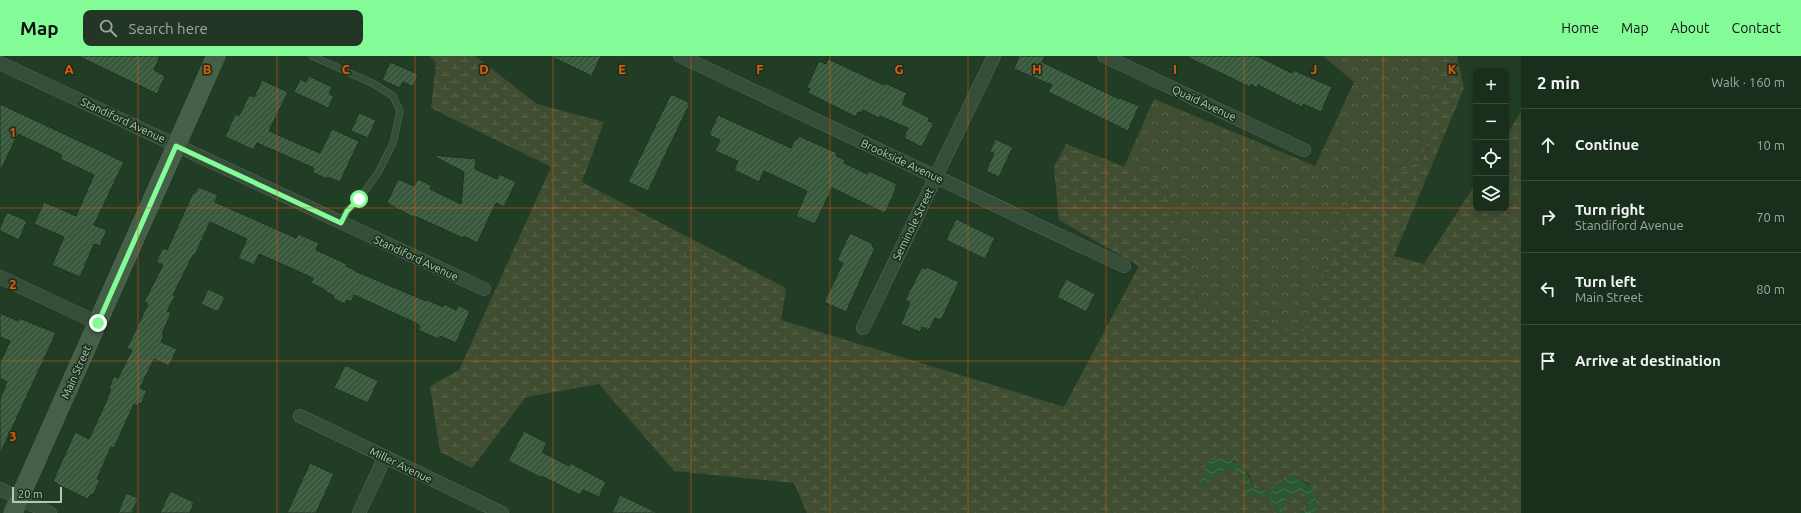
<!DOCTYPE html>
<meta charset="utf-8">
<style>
:root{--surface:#1a2e1c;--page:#233625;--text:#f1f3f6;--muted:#9fa8a3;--line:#384a3b;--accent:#83fc98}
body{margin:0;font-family:Ubuntu,sans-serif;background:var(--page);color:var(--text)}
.controls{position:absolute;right:12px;top:12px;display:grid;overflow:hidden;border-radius:8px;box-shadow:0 2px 6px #0003}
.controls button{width:36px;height:36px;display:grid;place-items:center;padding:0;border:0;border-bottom:1px solid var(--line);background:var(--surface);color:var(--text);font:20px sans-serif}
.scale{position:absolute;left:12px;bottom:10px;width:50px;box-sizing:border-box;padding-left:4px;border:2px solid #b1c9b5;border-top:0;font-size:11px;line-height:14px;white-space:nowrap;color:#b1c9b5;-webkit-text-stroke:3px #1b321e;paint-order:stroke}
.stop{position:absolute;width:12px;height:12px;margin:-9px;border:3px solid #83fc98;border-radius:50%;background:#fff}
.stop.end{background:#83fc98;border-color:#fff;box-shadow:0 1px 4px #0008}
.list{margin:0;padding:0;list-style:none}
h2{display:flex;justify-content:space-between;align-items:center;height:52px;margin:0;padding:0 16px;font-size:17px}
h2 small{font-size:13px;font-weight:400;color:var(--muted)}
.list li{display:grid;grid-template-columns:26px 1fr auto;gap:12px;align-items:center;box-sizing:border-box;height:72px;padding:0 16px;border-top:1px solid var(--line)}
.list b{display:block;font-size:15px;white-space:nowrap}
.list p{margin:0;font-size:13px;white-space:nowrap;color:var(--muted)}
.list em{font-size:13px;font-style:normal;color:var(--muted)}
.icon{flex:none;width:22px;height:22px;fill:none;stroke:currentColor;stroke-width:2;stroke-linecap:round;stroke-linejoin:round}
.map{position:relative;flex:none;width:1521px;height:457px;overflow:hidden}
header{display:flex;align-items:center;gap:24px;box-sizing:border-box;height:56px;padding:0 20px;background:var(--accent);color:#111}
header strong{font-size:19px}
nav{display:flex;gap:22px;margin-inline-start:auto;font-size:14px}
.search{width:280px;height:36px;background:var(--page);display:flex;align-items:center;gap:10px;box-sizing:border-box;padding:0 14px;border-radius:8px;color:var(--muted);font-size:15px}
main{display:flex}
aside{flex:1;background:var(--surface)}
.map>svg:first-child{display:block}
.forest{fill:url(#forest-crowns)}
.wetland{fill:url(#wetland-marsh)}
.water{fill:url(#water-waves)}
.building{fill:url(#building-hatch);stroke:#1d3420}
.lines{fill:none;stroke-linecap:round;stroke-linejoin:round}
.lane-casing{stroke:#546b57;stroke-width:7}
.street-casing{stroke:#546b57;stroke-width:14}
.secondary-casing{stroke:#546b57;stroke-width:19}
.lane{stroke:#364d39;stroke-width:6}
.street{stroke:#364d39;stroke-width:13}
.secondary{stroke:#446049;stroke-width:18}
.route{stroke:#83fc98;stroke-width:5}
.grid{fill:none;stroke:#e8590c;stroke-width:1;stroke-opacity:0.55}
.labels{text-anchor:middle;stroke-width:3.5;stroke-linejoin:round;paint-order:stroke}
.street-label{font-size:11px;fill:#b1c9b5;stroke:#1b321e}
.grid-label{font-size:13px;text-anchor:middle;font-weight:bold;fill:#e8590c;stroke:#1b321e;stroke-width:3.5;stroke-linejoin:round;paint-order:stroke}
</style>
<header>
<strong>Map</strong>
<div class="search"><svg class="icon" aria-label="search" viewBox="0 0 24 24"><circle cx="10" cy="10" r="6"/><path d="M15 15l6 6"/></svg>Search here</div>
<nav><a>Home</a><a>Map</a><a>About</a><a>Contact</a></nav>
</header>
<main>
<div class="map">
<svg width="1521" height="457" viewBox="0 0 1521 457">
<defs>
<pattern id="forest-crowns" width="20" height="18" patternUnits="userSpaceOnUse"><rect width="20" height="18" fill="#404d30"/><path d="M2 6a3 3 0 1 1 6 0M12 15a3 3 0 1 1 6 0" fill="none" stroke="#59654c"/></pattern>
<pattern id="wetland-marsh" width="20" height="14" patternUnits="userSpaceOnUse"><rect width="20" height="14" fill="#404d30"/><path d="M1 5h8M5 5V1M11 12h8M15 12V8" fill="none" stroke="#59654c"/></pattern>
<pattern id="water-waves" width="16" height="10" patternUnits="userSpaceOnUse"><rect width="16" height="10" fill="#2b5831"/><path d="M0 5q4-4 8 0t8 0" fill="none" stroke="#476f4d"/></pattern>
<pattern id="building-hatch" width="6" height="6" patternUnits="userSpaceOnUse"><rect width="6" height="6" fill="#39593d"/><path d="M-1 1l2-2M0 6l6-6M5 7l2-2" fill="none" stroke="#537057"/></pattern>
</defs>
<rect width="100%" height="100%" fill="#223d26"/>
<path class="forest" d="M1323 0H1443L1423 106 1355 134 1302 280 1198 248 1164 126 1124 111 1154 43 1315 110 1354 26Z"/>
<g class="wetland">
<path d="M430 0H475L537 48 604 66 582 126 786 232 781 264 1064 351 1139 210 1059 164 1054 111 1066 88 1164 126 1198 248 1302 279 1355 134 1423 105 1443 0H1457L1464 32 1394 200 1424 208 1476 127V153H1506V80L1521 56V457H1315L1317 453 1309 427 1293 420 1272 435 1254 432 1249 418 1234 404 1201 431 1224 414 1235 413 1242 421 1247 439C1253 440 1258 438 1264 439 1271 441 1275 451 1279 457H807L794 427 674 415 599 328 526 341 472 412 440 396 430 330 459 314 551 111 431 52 436 7Z"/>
<path d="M1298 435 1303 436 1309 443 1306 453 1302 457H1284C1283 447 1288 437 1298 435Z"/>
</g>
<path class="water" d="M1221 402C1243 406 1245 413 1254 432L1272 435 1277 426 1293 420C1313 431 1315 429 1317 453L1315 457H1302L1306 453 1309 443 1303 436C1291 433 1283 445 1284 457H1279C1275 451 1271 441 1263 439 1257 438 1253 441 1247 439L1242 421 1235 413 1224 414 1200 432 1207 405Z"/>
<g class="building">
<path d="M78 0H160L154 14 165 20 157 38Z"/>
<path d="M550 0H601L592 20Z"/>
<path d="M1019 0H1045L1042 6 1119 43 1120 42 1139 50 1128 75 1048 36 1052 29 1014 13Z"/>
<path d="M1185 0H1257L1292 17 1293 14 1332 31 1321 56 1303 48 1302 51 1258 29 1257 32 1251 28 1250 31Z"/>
<path d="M828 3 884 29 885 27 907 37 902 48 930 62 928 65 934 67 922 91 904 82 908 72 880 60 879 62 863 54 861 57 858 56 856 61 808 37 810 33 807 31 819 5 826 8Z"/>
<path d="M390 6 418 18 413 31 403 26 400 32 382 24Z"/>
<path d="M309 20 332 31 329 38 334 40 328 52 294 36 300 23 306 26Z"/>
<path d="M262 24 288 36 269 75 320 97 332 73 359 85 340 126 328 121 327 123 312 116 314 112 257 87 254 94 225 81 235 58 239 60 249 39 254 41Z"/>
<path d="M671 38 690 47 648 135 628 126Z"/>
<path d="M0 48 124 106 94 169 107 174 100 190 94 188 80 221 52 209 64 181 34 168 44 146 76 160 94 119 60 103 62 99 18 78 0 116Z"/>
<path d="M359 57 376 64 368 82 351 75Z"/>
<path d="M718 59 791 92 795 83 797 84 799 80 837 97 836 100 845 104 844 107 867 118 869 115 897 128 895 132 896 133 885 157 832 132 815 168 796 160 807 135 764 115 759 126 734 114 738 105 715 95 720 84 709 79Z"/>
<path d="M995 83 1013 91 999 121 986 115 994 97 990 96Z"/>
<path d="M432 99 476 103 475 113 497 123 499 118 516 126 504 151 496 147 477 187 464 180 463 182 417 161H413L387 147 398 123 414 130 418 123 432 130 430 133 461 148 464 116Z"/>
<path d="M198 131 218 139 215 146 296 182 298 178 319 187 316 194 347 208 346 210 355 214V215L426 245 427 244 443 251 444 248 456 254 458 249 470 255 456 287 440 280 438 283 418 274 420 270 416 267 354 239 351 246 347 244 345 248 333 242 334 240 326 236 325 234 311 227 313 222 259 198 254 209 238 202 247 183 210 166 195 199H193L173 239 175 240 167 255 171 257 162 278 164 279 161 286 177 293 169 310 154 303 140 332 147 335 141 348 139 347 137 350 134 348 114 392 111 391 97 423 100 424 93 439 91 438 88 443 58 429V428L53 425 75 376 89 383 106 346 111 333 109 332 114 320 118 322 132 294 127 292 148 248 144 246 163 209 156 206 163 192 167 194 193 137H195Z"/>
<path d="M7 156 27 165 19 184 0 175V171Z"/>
<path d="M956 163 995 182 985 203 946 184Z"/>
<path d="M850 177 873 188 872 190 875 192 846 256 824 246 843 207 837 204Z"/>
<path d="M922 211 926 213 927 211 959 226 941 264 935 262 929 274 922 271 920 276 901 268 910 246 905 244Z"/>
<path d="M1066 223 1095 238 1086 256 1057 241Z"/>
<path d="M208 233 225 241 218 256 201 248Z"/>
<path d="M0 257 18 265 19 262 56 277 0 398V343L7 326 0 322V307L10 285 0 281Z"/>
<path d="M345 309 378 325 368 347 334 332Z"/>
<path d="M524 375 547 387 542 396 569 410 570 407 606 426 599 441 583 434 580 439 541 420 540 421 508 405Z"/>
<path d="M310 407 334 418 316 457H287Z"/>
<path d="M170 435 194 446 190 457H160Z"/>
<path d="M126 437 138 442 132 457H118Z"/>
<path d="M620 439 658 457H612Z"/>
</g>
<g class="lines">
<defs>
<path id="lane" d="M312 0 374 28 393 40 400 55 393 87 378 117 359 143 347 155 341 167"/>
<g id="street">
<path d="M680 0 1124 210"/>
<path d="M1104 0 1304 94"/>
<path d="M0 7 484 233"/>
<path d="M0 221 98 267"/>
<path d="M863 272 994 0"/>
<path d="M300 360 502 457"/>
<path d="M0 433 50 457"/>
<path d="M359 457 385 401"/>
</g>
<path id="secondary" d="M13 457 216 0"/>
</defs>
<use href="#lane" class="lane-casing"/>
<use href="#street" class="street-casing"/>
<use href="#secondary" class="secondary-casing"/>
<use href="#lane" class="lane"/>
<use href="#street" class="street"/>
<use href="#secondary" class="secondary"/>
</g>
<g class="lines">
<path class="route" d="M98 267 176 90 341 167 347 155 359 143"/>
</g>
<path class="grid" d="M138 0V457M277 0V457M415 0V457M553 0V457M691 0V457M830 0V457M968 0V457M1106 0V457M1244 0V457M1383 0V457M0 152H1476M1506 152H1521M0 305H1521"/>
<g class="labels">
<g class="street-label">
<text transform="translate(1204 47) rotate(25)" y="4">Quaid Avenue</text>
<text transform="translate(123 64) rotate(25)" y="4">Standiford Avenue</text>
<text transform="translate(902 105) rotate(25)" y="4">Brookside Avenue</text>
<text transform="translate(913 168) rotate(-64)" y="4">Seminole Street</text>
<text transform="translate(416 202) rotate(25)" y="4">Standiford Avenue</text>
<text transform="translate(76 316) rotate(-66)" y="4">Main Street</text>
<text transform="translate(401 409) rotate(26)" y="4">Miller Avenue</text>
</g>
</g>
<g class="grid-label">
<text x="69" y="18">A</text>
<text x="207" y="18">B</text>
<text x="346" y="18">C</text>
<text x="484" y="18">D</text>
<text x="622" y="18">E</text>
<text x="760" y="18">F</text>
<text x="899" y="18">G</text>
<text x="1037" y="18">H</text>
<text x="1175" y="18">I</text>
<text x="1314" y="18">J</text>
<text x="1452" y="18">K</text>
<text x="13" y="81">1</text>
<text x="13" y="233">2</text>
<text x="13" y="385">3</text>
</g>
</svg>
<div class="controls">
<button>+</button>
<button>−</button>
<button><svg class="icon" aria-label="locate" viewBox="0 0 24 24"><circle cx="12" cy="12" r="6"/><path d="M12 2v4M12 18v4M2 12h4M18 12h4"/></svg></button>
<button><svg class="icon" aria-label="layers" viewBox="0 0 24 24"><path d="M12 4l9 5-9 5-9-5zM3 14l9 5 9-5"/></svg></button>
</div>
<div class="scale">20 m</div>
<div class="stop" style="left:359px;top:143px"></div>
<div class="stop end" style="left:98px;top:267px"></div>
</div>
<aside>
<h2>2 min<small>Walk · 160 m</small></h2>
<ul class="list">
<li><svg class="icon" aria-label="ahead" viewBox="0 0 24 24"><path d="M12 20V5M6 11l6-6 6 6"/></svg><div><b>Continue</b></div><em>10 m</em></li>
<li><svg class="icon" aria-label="right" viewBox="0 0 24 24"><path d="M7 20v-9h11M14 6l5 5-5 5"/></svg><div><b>Turn right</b><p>Standiford Avenue</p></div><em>70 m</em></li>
<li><svg class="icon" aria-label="left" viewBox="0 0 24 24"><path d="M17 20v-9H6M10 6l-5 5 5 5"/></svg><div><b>Turn left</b><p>Main Street</p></div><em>80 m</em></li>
<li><svg class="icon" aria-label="arrive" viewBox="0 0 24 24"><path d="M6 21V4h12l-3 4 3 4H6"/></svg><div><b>Arrive at destination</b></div></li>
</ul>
</aside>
</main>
